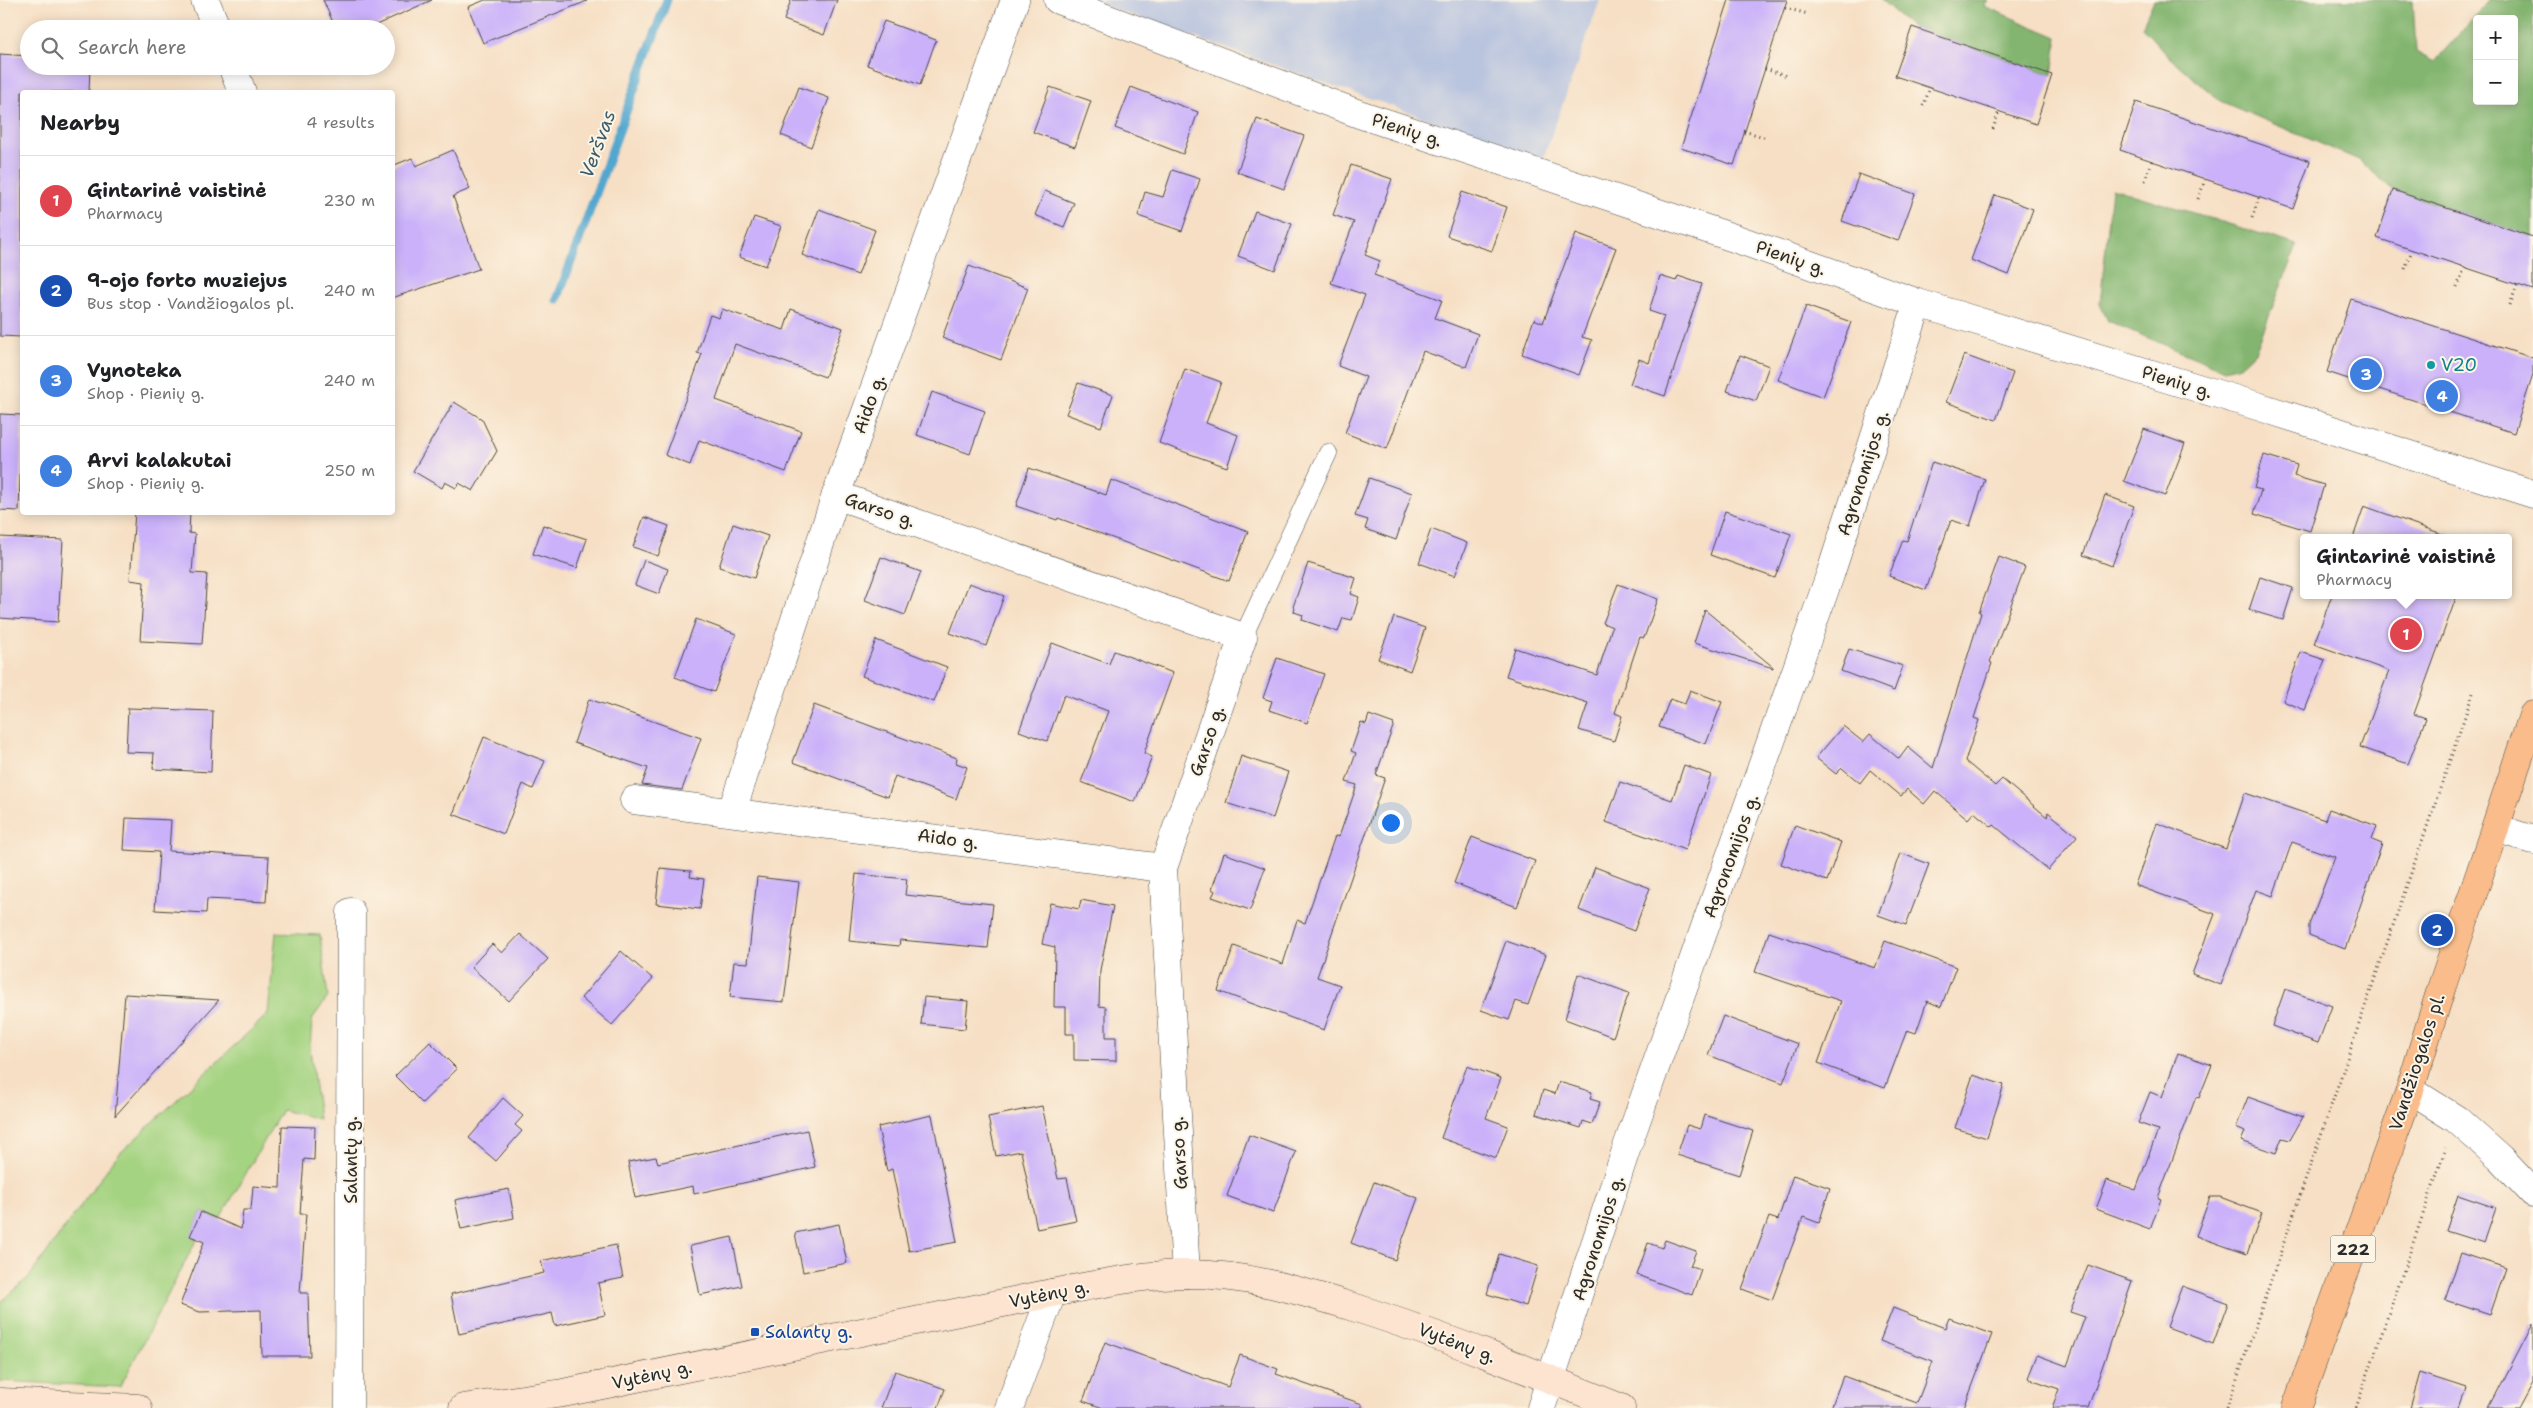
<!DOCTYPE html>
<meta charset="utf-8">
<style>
:root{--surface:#fff;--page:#f6f6f6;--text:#202124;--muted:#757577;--line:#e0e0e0;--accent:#b5179e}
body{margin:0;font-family:"Shantell Sans",sans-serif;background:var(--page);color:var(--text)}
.controls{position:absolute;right:15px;top:15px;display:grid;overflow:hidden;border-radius:5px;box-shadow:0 2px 12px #0003}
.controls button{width:45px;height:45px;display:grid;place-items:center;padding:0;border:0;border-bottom:1px solid var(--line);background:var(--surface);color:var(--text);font:25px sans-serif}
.you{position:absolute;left:1390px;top:822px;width:18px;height:18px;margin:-12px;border:4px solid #fff;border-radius:50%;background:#1a73e8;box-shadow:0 0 0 8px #1a73e833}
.badge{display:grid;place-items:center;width:32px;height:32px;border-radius:50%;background:var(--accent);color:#fff;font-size:16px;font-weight:700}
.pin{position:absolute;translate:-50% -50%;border:2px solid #fff;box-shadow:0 1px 5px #0006}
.popup{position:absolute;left:2300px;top:534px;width:212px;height:65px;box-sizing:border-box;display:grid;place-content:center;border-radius:5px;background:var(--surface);filter:drop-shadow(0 1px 4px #0005);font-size:16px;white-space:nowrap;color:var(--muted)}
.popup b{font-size:19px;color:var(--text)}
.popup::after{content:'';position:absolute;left:50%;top:100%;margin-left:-10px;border:10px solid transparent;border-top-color:var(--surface)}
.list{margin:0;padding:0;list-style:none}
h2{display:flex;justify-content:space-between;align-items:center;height:65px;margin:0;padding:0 20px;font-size:21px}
h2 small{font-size:16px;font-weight:400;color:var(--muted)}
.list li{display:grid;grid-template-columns:32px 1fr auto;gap:15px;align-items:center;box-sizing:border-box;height:90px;padding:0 20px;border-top:1px solid var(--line)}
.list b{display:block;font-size:19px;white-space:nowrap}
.list p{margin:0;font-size:16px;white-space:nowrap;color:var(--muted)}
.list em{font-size:16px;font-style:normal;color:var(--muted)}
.icon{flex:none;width:28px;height:28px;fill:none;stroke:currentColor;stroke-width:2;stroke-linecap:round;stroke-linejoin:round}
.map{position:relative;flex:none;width:2533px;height:1408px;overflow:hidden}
.search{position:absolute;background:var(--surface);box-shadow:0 2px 12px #0003;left:20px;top:20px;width:375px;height:55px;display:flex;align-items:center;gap:12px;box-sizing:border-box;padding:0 18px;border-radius:28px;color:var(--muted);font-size:19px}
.panel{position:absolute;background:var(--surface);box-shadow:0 2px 12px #0003;left:20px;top:90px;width:375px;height:425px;border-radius:5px}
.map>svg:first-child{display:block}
.industrial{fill:#b9c4de}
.green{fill:#a4d381;stroke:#687f56}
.forest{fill:#83b56f;stroke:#57704d;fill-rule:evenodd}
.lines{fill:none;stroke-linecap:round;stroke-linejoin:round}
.stream{stroke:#53a7cf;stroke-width:9}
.building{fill:#cab1fa}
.lane-casing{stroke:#494642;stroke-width:19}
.street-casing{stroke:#494642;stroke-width:29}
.secondary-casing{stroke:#494642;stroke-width:29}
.primary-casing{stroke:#494642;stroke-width:29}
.path{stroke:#494642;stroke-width:3;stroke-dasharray:1 4;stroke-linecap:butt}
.lane{stroke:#fff;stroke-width:18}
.street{stroke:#fff;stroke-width:28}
.secondary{stroke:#fde4d0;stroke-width:28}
.primary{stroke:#f9bc8a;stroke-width:28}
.culture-dot{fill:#0f9aa8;stroke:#fcf5e5;stroke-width:2}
.transit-dot{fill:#1a4fb4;stroke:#fcf5e5;stroke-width:2}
.labels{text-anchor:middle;stroke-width:4;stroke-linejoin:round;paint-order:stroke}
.shield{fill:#fcf5e5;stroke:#6a6863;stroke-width:1}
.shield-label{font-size:16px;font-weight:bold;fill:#2b2b2b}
.street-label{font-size:18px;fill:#2b2b2b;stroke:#fcf5e5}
.culture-label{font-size:18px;fill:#0d838f;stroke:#fcf5e5;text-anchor:start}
.transit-label{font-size:18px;fill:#164399;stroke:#fcf5e5;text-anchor:start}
.water-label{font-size:19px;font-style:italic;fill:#3b5d6d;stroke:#fcf5e5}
</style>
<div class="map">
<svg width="2533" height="1408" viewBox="0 0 2533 1408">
<rect width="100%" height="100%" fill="#fcf5e5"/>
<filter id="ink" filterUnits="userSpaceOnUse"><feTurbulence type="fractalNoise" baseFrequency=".02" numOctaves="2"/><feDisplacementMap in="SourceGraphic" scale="10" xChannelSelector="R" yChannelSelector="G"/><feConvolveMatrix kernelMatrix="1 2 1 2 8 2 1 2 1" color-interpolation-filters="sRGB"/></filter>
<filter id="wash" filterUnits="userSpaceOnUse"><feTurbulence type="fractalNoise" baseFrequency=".0096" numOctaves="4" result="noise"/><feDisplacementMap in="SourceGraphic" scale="20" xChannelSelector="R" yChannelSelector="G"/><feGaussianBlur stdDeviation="1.12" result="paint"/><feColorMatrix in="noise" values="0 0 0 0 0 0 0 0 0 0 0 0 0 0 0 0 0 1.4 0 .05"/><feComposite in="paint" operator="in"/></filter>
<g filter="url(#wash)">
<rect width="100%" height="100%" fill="#f6dfc4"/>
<path class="industrial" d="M1088 0H1600L1543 159Z"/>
<path class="green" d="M276 933 320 935 328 997 312 1019 310 1049 319 1119 282 1110 220 1219 201 1212 191 1236 197 1239 120 1387 0 1381V1303L29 1277 116 1157 268 1014Z"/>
<g class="forest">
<path d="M1881 0H1988L1984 6 2057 37 2052 75 1912 27Z"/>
<path d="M2154 0H2413L2416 52 2434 62 2490 0H2533V237L2393 190 2359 160 2220 101 2169 57 2142 27ZM2477 19H2514V101H2477Z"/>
<path d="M2112 188 2297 245 2255 352 2240 366 2224 370 2108 321 2100 304Z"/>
</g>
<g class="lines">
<path class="stream" d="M557 300 667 0"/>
</g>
<g id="blocks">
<g class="building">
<path d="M323 0H432L367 29H336Z"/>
<path d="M485 0H587V1L483 43 468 7Z"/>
<path d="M791 0H837L824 35 784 20Z"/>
<path d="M1729 0H1787L1734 165 1681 148Z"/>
<path d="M884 21 936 40 920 85 867 65Z"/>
<path d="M1912 27 2052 75 2036 124 1895 76Z"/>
<path d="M0 54 29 56V66H90L89 92H22V337L0 336Z"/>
<path d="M799 87 829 98 811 147 781 135Z"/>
<path d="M1050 87 1091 101 1075 147 1033 132Z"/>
<path d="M1131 87 1198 112 1183 154 1115 128Z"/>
<path d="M2136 102 2310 161 2293 209 2120 150Z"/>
<path d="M1257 119 1304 136 1284 189 1237 172Z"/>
<path d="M453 150 470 189 453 196 479 269 392 298V166L412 158 416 166Z"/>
<path d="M1351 165 1392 179 1365 255 1380 261 1374 275 1442 300 1435 318 1478 334 1466 367 1423 351 1387 449 1345 433 1366 377 1338 366 1365 295 1331 283 1354 222 1333 215Z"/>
<path d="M1172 170 1200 179 1182 231 1138 216 1145 192 1163 197Z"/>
<path d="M1859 174 1915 194 1898 241 1842 221Z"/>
<path d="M2393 190 2533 237V290L2377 238Z"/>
<path d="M1045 191 1074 203 1064 227 1035 215Z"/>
<path d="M1462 192 1507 207 1492 251 1447 236Z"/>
<path d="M1995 195 2033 209 2009 275 1971 260Z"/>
<path d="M819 209 875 230 858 275 802 255Z"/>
<path d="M1255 211 1292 224 1275 270 1238 256Z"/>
<path d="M754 217 781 226 766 266 739 257Z"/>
<path d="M1576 233 1616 248 1582 337 1592 340 1579 375 1522 354 1534 319 1543 323Z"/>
<path d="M969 266 1028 288 1001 360 942 338Z"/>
<path d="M1660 276 1676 281 1678 276 1702 284 1665 396 1630 384 1639 359 1649 363 1664 316 1649 311Z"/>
<path d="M2351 299 2533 358V375L2514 433 2327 372Z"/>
<path d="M1806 306 1851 322 1823 397 1778 380Z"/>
<path d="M722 309 784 330 791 309 843 328 825 377 735 344 716 400 801 431 786 472 699 440 690 465 665 455 702 354 697 353 710 315 719 318Z"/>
<path d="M1740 355 1769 366 1756 401 1727 391Z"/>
<path d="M1964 355 2013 373 1996 420 1946 402Z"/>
<path d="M1185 369 1221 382 1206 423 1238 435 1227 467 1159 443Z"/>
<path d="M1078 383 1113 395 1101 427 1066 414Z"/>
<path d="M932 392 985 411 970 454 917 435Z"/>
<path d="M454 402 482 419 497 451 473 491 459 483 456 488 445 482 442 488 413 471Z"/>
<path d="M0 414 22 415 19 511 0 510Z"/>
<path d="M2144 429 2185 444 2165 496 2124 481Z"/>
<path d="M2264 455 2297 465 2294 476 2324 485 2310 531 2254 514 2261 490 2254 488Z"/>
<path d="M1932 462 1985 479 1970 526 1951 520 1926 590 1889 576 1903 540 1907 541Z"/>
<path d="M1029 468 1106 495 1111 480 1248 531 1229 581 1058 518 1057 520 1016 506Z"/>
<path d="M1369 478 1412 493 1396 540 1365 529 1368 520 1355 516Z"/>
<path d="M2105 495 2134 506 2112 566 2083 555Z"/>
<path d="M2364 506 2445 535 2444 538H2353Z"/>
<path d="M1725 511 1791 534 1775 578 1710 555Z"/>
<path d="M135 512H190L189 533 195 534 192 573 207 574 202 644 140 641 144 582 130 580Z"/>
<path d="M644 517 669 526 658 556 633 547Z"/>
<path d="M733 524 768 536 754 578 719 567Z"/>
<path d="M543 525 587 539 577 568 533 554Z"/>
<path d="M1431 529 1467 543 1455 576 1419 563Z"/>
<path d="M0 537 63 540 58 622 0 618Z"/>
<path d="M881 557 921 572 905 615 865 600Z"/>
<path d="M1999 557 2025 567 1990 662 1992 663 1974 718 1979 720 1965 761 1995 786 2002 779 2047 817 2048 812 2077 836 2048 870 1994 825 1992 827 1974 812 1968 819 1935 791 1924 804 1907 789 1901 796 1870 770 1860 783 1842 768 1836 774 1816 758 1843 726 1863 742 1870 734 1899 759 1908 747 1933 768 1981 613 1979 612Z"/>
<path d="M644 560 668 569 659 594 635 585Z"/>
<path d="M1308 563 1356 578 1351 594 1359 597 1352 620 1343 618 1338 632 1302 620 1303 615 1294 612 1295 608 1293 607Z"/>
<path d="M2260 577 2293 588 2283 620 2249 610Z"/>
<path d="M969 583 1004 596 986 646 950 633Z"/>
<path d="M1618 584 1658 599 1644 638 1640 637 1615 713 1622 716 1614 741 1579 730 1588 703 1506 676 1515 648 1597 675 1612 627 1603 623Z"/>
<path d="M2332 595H2457L2414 714 2426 718 2408 764 2360 747 2389 671 2314 644Z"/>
<path d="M1705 610 1773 667V668L1694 643Z"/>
<path d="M1394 617 1425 628 1410 671 1378 659Z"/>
<path d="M696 619 736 634 714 692 675 677Z"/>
<path d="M876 640 947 667 934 702 862 676Z"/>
<path d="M1052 643 1109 664 1114 651 1173 673 1144 753 1152 757 1135 802 1081 782 1108 711 1064 695 1047 741 1019 731Z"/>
<path d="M1849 649 1903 666 1894 691 1841 671Z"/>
<path d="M2301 652 2325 660 2305 710 2283 701Z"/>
<path d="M1277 658 1324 674 1307 723 1269 710 1272 701 1263 698Z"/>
<path d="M1690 690 1722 702 1706 744 1659 727 1670 699 1685 704Z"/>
<path d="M589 699 701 738 682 790 642 785 648 768 574 743Z"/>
<path d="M814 705 957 758 956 763 967 767 956 799 895 776 888 797 793 762Z"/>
<path d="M128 708 213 711 211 772 153 769 154 753 126 752Z"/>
<path d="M1369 715 1394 724 1376 775 1385 778 1317 977 1340 985 1324 1030 1218 991 1234 946 1283 964 1297 920 1305 923 1335 836 1339 837 1357 785 1346 782 1356 753 1351 751 1361 722 1366 724Z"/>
<path d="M484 737 545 761 533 789 523 784 504 834 453 814Z"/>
<path d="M1241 756 1288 772 1273 818 1226 803Z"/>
<path d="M1684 765 1711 775 1685 850 1606 822 1620 782 1672 800Z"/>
<path d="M2245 793 2325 820 2329 809 2377 826 2372 840 2382 844 2345 949 2309 935V925L2335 857 2292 842 2273 896 2256 890 2221 985 2192 974 2215 914 2135 885 2157 823 2226 849Z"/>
<path d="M126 818 171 820 169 851 269 857 266 902 207 899 206 913 155 910 159 852 124 850Z"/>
<path d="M1795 825 1841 842 1827 881 1781 864Z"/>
<path d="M1472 837 1535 861 1517 907 1454 883Z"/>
<path d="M1224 853 1265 868 1250 910 1212 897 1215 891 1212 889Z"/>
<path d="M1900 853 1929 864 1906 925 1878 915Z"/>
<path d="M1595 867 1650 888 1634 931 1579 910Z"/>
<path d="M660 868 691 871 690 877 704 879 700 909 656 904Z"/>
<path d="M856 874 907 879 905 895 993 904 988 948 900 940 899 946 849 941Z"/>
<path d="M757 877 799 882 784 1002 730 997 734 962 748 963Z"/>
<path d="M1081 900 1113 906 1100 970 1099 1006 1106 1007V1037H1116V1061L1074 1060V1034H1066V1007H1054L1055 947 1042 944 1050 903 1079 909Z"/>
<path d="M1769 932 1875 968 1885 941 1956 967 1941 1007 1927 1001 1916 1033 1907 1030 1885 1088 1818 1063 1841 1001 1755 972Z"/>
<path d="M520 934 548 959 509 1001 471 967 492 944 502 953Z"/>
<path d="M1506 941 1546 955 1528 1005 1516 1001 1509 1020 1481 1010Z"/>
<path d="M621 951 653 979 612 1025 581 998Z"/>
<path d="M1578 974 1629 993 1613 1037 1565 1019Z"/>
<path d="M2285 989 2332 1006 2318 1043 2272 1026Z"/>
<path d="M125 994 219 1000 115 1116Z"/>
<path d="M924 997 968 1001 965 1029 921 1024Z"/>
<path d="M1723 1016 1798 1044 1783 1083 1708 1055Z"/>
<path d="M430 1042 457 1069 422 1103 395 1076Z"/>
<path d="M2178 1053 2212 1065 2199 1098 2196 1097 2180 1139 2158 1198 2161 1199 2150 1229 2096 1209 2107 1180 2136 1190 2158 1130 2138 1123 2150 1092 2162 1097Z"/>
<path d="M1467 1066 1501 1078 1486 1118 1508 1126 1496 1158 1441 1138Z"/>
<path d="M1973 1075 2004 1085 1987 1138 1955 1128Z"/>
<path d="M1559 1082 1592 1092 1590 1099 1600 1102 1592 1124 1583 1121 1581 1128 1536 1114 1543 1090 1555 1094Z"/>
<path d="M2248 1097 2303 1117 2290 1140 2282 1138 2276 1153 2241 1141 2245 1132 2236 1128Z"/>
<path d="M503 1098 523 1116 515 1125 522 1131 496 1161 469 1138Z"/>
<path d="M1042 1106 1058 1179 1067 1178 1076 1221 1037 1229 1021 1151 996 1156 988 1117Z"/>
<path d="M932 1115 957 1242 909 1251 892 1169 887 1171 878 1127Z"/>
<path d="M1704 1115 1753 1131 1739 1175 1677 1155 1687 1125 1700 1129Z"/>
<path d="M282 1126 315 1127 314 1160 304 1159 300 1214H306L300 1293H308L310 1356H262L261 1310 200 1312 180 1305 204 1242 190 1236 201 1212 241 1229 243 1210H251L253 1186 280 1188Z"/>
<path d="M807 1130 815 1167 694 1194 693 1186 635 1198 628 1162 656 1157 658 1163Z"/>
<path d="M1249 1135 1296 1152 1273 1213 1227 1196Z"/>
<path d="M1793 1175 1830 1188 1819 1223 1803 1217 1772 1300 1742 1289 1769 1217 1778 1220Z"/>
<path d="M1374 1182 1418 1198 1395 1260 1351 1243Z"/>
<path d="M509 1189 514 1218 461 1229 455 1200Z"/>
<path d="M2458 1195 2496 1208 2484 1243 2446 1231Z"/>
<path d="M2210 1197H2220L2262 1213 2247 1254 2196 1236Z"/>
<path d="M839 1224 847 1263 803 1272 795 1233Z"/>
<path d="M732 1237 742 1286 700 1295 690 1246Z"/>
<path d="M1665 1240 1696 1251 1690 1266 1701 1269 1692 1295 1637 1275 1648 1243 1662 1248Z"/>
<path d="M616 1245 623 1278 598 1283 605 1315 555 1326 552 1313 459 1334 451 1294 544 1273 541 1261Z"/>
<path d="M2461 1253 2506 1268 2490 1315 2445 1300Z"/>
<path d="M1499 1254 1538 1266 1526 1306 1487 1294Z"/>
<path d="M2088 1265 2132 1281 2088 1408H2052L2059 1389 2028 1378 2037 1355 2067 1366 2085 1317 2070 1312Z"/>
<path d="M2182 1286 2228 1303 2213 1344 2167 1327Z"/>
<path d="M1893 1308 1945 1328 1949 1318 1992 1334 1964 1408H1831L1843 1376 1917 1403 1933 1361 1880 1341Z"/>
<path d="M2533 1323V1382L2519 1408H2489Z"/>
<path d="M1105 1342 1228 1387 1240 1355 1278 1369 1276 1374 1362 1404V1408H1103L1083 1401Z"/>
<path d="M895 1371 945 1389 938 1408H881Z"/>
<path d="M2420 1373 2466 1388 2459 1408H2410Z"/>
</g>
</g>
</g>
<g filter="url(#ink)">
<use href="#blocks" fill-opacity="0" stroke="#494642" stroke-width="1"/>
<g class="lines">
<defs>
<path id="lane" d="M1243 637 1328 453"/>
<g id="street">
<path d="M205 0 217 29"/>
<path d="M1058 0 1359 114 1734 238 1918 303 2254 405 2533 494"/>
<path d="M232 66 242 92"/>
<path d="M836 495 1243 637 1163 868 1186 1274"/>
<path d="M634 800 1163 868"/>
<path d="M732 811 836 495 1015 0"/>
<path d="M2496 828 2533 840"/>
<path d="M2410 1090 2456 1119 2501 1159 2533 1193"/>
<path d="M349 1408 351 912"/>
<path d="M1009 1408 1052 1293"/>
<path d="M1541 1408 1628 1144 1830 575 1918 303"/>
</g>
<g id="secondary">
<path d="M0 1402 138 1408"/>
<path d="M463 1408 563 1393 1052 1293C1096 1285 1142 1274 1187 1274 1245 1274 1298 1290 1353 1307 1444 1336 1533 1372 1621 1408"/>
</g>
<path id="primary" d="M2296 1408 2410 1090 2442 986 2533 715"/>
</defs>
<use href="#lane" class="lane-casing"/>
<use href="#street" class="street-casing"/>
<use href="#secondary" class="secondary-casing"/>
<use href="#primary" class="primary-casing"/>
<g class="path">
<path d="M1785 8 1808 14"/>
<path d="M1765 69 1787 76"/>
<path d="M1923 106 1930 88"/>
<path d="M1993 129 1999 111"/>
<path d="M1744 131 1767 138"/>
<path d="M2145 181 2152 161"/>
<path d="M2198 199 2205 180"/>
<path d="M2252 218 2259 198"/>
<path d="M2405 269 2412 250"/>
<path d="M2457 287 2465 267"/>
<path d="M2510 305 2517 285"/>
<path d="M2227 1408 2473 693"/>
<path d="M2356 1408 2446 1148"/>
</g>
<use href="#lane" class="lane"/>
<use href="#street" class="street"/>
<use href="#secondary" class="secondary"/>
<use href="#primary" class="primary"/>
</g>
</g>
<circle class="culture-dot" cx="2431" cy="365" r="5"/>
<rect class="transit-dot" x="750" y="1327" width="10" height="10" rx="2.5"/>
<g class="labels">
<rect class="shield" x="2330.5" y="1235.5" width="45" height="27" rx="4"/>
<g class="shield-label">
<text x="2353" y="1255">222</text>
</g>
<g class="street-label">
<text transform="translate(1407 130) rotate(18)" y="6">Pienių g.</text>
<text transform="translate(1791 258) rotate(19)" y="6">Pienių g.</text>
<text transform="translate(2177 382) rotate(17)" y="6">Pienių g.</text>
<text transform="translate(869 404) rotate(-70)" y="6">Aido g.</text>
<text transform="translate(1863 473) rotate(-72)" y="6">Agronomijos g.</text>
<text transform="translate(880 510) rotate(19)" y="6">Garso g.</text>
<text transform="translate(1207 741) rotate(-71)" y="6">Garso g.</text>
<text transform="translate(948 839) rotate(8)" y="6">Aido g.</text>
<text transform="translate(1731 856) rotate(-70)" y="6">Agronomijos g.</text>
<text transform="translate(2417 1062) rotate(-72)" y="6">Vandžiogalos pl.</text>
<text transform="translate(1179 1153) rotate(-93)" y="6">Garso g.</text>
<text transform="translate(351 1160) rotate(-90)" y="6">Salantų g.</text>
<text transform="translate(1598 1238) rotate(-72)" y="6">Agronomijos g.</text>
<text transform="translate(1049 1294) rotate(-11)" y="6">Vytėnų g.</text>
<text transform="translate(1457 1343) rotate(21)" y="6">Vytėnų g.</text>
<text transform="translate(652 1375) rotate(-12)" y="6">Vytėnų g.</text>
</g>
<g class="culture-label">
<text x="2441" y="371">V20</text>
</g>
<g class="transit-label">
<text x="765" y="1338">Salantų g.</text>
</g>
<g class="water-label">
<text transform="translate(597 144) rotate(-70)" y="7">Veršvas</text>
</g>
</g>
</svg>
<div class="controls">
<button>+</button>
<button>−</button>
</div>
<div class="you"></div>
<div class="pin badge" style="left:2406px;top:634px;background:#e0444e">1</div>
<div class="popup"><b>Gintarinė vaistinė</b>Pharmacy</div>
<div class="pin badge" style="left:2437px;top:930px;background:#1a4fb4">2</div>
<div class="pin badge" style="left:2366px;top:374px;background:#3f7fe0">3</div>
<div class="pin badge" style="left:2442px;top:396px;background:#3f7fe0">4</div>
<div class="search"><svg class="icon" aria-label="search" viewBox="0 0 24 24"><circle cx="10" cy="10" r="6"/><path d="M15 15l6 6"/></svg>Search here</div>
<section class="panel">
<h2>Nearby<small>4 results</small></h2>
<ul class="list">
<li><span class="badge" style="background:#e0444e">1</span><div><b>Gintarinė vaistinė</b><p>Pharmacy</p></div><em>230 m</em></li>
<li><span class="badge" style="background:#1a4fb4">2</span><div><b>9-ojo forto muziejus</b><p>Bus stop · Vandžiogalos pl.</p></div><em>240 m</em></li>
<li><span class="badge" style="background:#3f7fe0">3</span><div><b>Vynoteka</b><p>Shop · Pienių g.</p></div><em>240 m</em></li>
<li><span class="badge" style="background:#3f7fe0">4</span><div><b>Arvi kalakutai</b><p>Shop · Pienių g.</p></div><em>250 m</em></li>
</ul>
</section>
</div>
